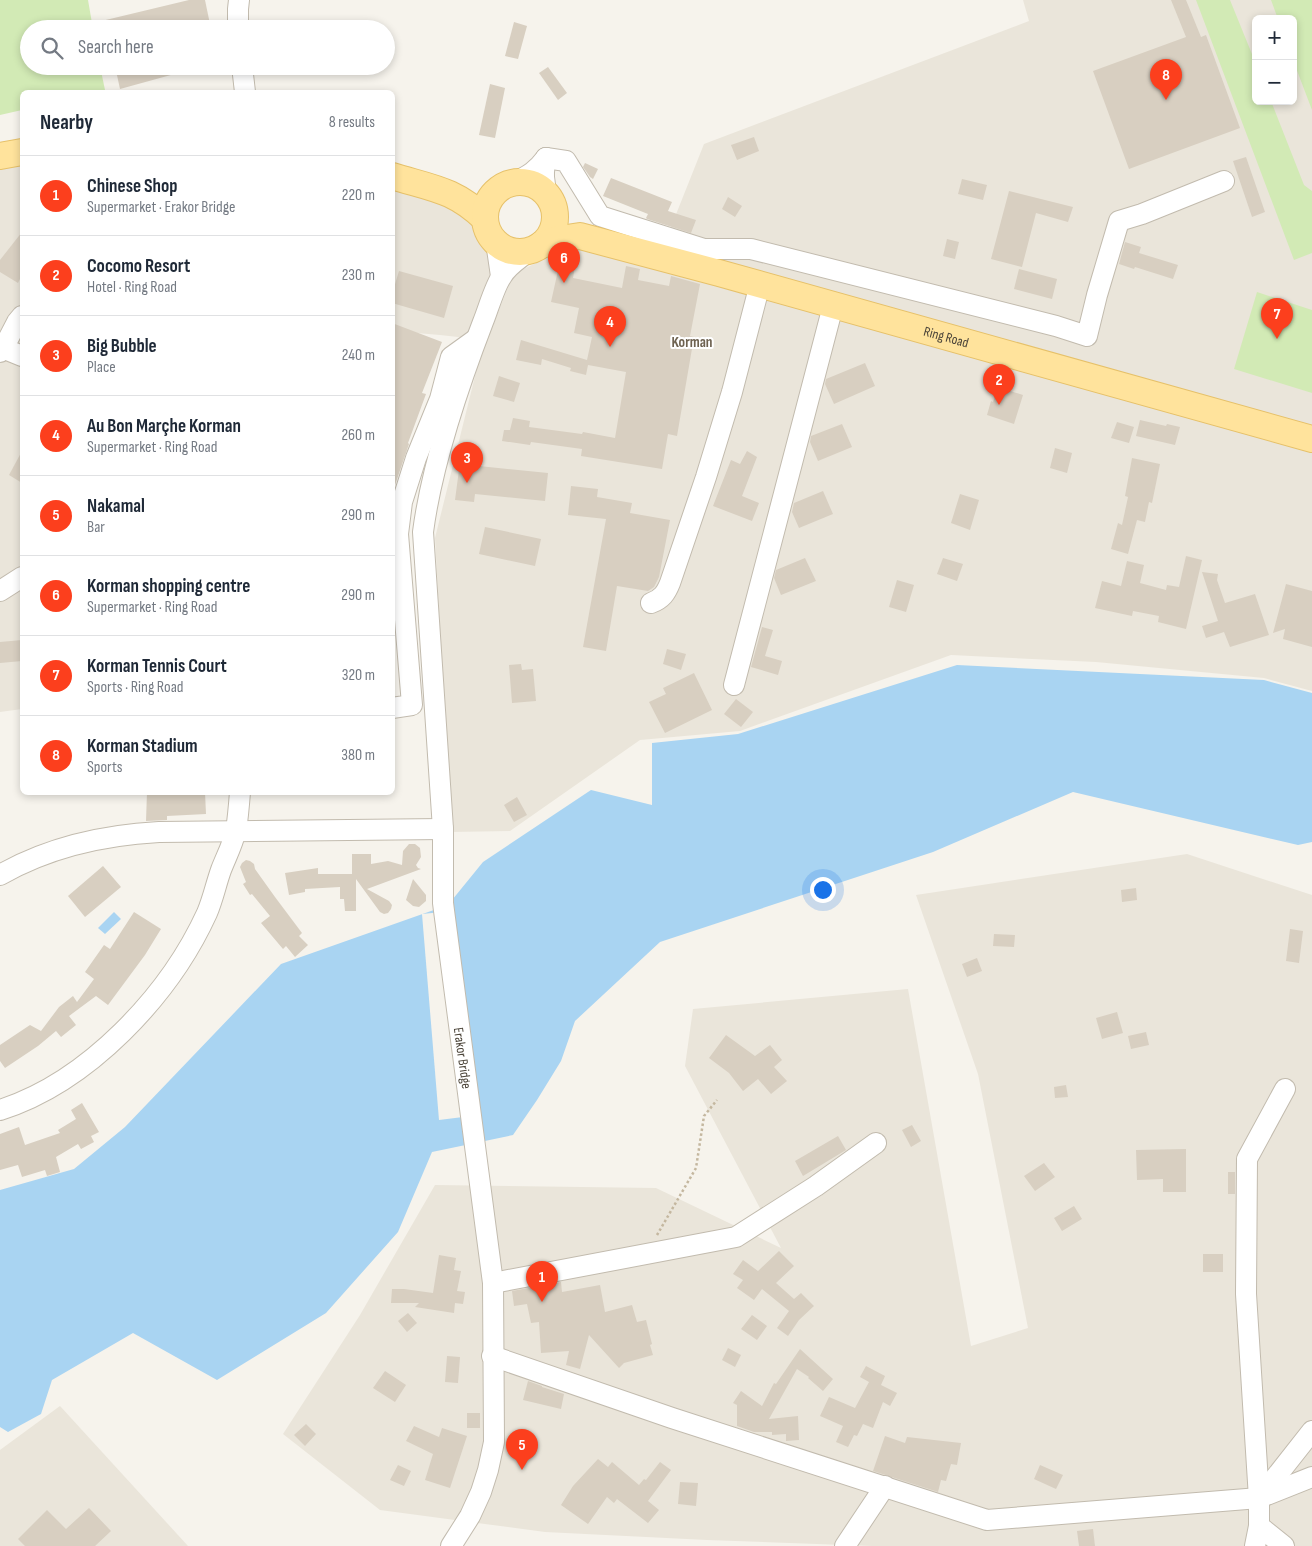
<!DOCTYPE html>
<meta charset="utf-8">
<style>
:root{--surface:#fff;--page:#f6f6f7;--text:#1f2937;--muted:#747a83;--line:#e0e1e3;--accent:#fc3f1d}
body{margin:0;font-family:"Sofia Sans Condensed",sans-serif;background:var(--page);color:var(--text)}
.controls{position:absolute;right:15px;top:15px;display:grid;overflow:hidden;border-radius:8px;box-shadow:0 2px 8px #0003}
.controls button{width:45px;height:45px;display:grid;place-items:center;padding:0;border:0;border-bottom:1px solid var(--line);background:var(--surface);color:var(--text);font:25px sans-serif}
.you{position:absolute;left:822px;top:889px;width:18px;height:18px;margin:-12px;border:4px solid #fff;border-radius:50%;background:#1a73e8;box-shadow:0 0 0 8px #1a73e833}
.badge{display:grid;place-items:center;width:32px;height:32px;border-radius:50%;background:var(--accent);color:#fff;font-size:16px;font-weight:700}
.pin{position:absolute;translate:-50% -41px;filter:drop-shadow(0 1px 2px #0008)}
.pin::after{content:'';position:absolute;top:26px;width:18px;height:15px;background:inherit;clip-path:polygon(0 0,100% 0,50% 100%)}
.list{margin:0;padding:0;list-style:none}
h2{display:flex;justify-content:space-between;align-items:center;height:65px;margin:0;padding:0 20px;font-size:21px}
h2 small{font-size:16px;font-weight:400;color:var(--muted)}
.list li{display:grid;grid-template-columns:32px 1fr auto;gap:15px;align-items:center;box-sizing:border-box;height:80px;padding:0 20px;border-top:1px solid var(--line)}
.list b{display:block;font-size:19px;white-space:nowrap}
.list p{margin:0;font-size:16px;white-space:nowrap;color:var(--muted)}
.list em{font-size:16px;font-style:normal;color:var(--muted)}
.icon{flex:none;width:28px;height:28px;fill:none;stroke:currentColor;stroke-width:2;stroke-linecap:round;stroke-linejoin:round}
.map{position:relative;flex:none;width:1312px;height:1546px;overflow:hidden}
.search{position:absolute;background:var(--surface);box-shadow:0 2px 8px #0003;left:20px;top:20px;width:375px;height:55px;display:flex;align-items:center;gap:12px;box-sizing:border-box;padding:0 18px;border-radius:28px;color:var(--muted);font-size:19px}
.panel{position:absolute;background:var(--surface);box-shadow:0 2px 8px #0003;left:20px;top:90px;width:375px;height:705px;border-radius:8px}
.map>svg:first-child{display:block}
.residential{fill:#eae5da;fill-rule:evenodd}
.green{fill:#d2eab5}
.water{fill:#a9d4f2}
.pier{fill:#f6f3ec}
.building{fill:#d8cfc1}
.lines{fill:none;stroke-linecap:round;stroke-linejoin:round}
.minor-casing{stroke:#c2bbae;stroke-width:22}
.major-casing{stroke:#e6c16a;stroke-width:28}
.path{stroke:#c4b79f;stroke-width:2.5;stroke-dasharray:2.5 2.5;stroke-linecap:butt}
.minor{stroke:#fff;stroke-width:20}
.major{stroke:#ffe39c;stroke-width:26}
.labels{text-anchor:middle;stroke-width:4;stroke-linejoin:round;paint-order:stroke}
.street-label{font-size:14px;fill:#4b4439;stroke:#fff}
.neighbourhood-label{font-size:15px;font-weight:bold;fill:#6e6250;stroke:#fff}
</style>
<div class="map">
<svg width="1312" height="1546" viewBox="0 0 1312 1546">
<rect width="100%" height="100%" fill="#f6f3ec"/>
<g class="residential">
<path d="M1023 0H1312V691L1264 678 1096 662 951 655 740 731 640 740 510 831 451 832 435 538 478 364 513 274 572 246 669 232 704 144 1029 21ZM1256 19H1293V101H1256Z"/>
<path d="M22 152V709L0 712V156Z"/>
<path d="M392 177 485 219 488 232 496 242 506 249 476 339 440 335 393 331Z"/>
<path d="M1187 854 1312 895V1546H872L707 1540 545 1532 380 1510 283 1434 360 1315 435 1185 656 1188 781 1248 685 1066 693 1009 908 989 971 1346 1028 1328 978 1074 916 895Z"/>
<path d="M60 1406 188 1546H0V1450Z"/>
</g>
<g class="green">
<path d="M0 0H88L93 29H29V66H100L105 90 94 92H22V110L0 115Z"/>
<path d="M1196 0H1230L1256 64V101H1271L1304 185 1312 191V253L1294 260Z"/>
<path d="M1271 0H1312V110L1293 60V19H1278Z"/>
<path d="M1257 292 1312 310V393L1234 369Z"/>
</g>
<g class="water">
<path d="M957 665 1264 680 1312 693V842L1298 845 1073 792 933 852 660 942 575 1021 561 1061 537 1100 513 1135 432 1152 398 1232 326 1313 217 1380 133 1333 52 1380 41 1414 8 1432 0 1427V1190L74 1169 125 1127 281 964 448 905 483 862 591 790 652 805V743L738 734Z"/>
<path d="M114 912 121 919 105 934 98 928Z"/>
</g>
<path class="pier" d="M452 911 471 1116 439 1120 422 914Z"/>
<g class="building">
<path d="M189 0H205L211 29H90L89 24Z"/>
<path d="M1171 0H1186L1201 37 1206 35 1240 128 1129 169 1093 71 1186 37Z"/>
<path d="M514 22 527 26 518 59 505 56Z"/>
<path d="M115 66H188L189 70 120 89Z"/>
<path d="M548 67 567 93 558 100 539 73Z"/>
<path d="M490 84 505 88 495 138 479 135Z"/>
<path d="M754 137 759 151 737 160 731 145Z"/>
<path d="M1246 157 1265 212 1252 217 1233 161Z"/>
<path d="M585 163 598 169 593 179 590 177 583 167Z"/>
<path d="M611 178 672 202 668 211 696 220 691 233 647 219 646 218 648 214 603 196Z"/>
<path d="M962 179 987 185 983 200 958 194Z"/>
<path d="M1009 191 1073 207 1068 222 1036 213 1022 267 991 259Z"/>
<path d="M728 197 742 206 735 217 722 209Z"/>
<path d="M22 232V275L18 283 0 272V260Z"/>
<path d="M947 239 959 242 955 259 943 256Z"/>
<path d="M1125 242 1141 247 1139 253 1178 265 1173 279 1135 267 1134 269 1119 264Z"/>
<path d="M561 257 576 260 573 278 622 288 626 266 640 269 638 280 669 286 671 276 700 284 690 336 694 337 677 436 668 434 662 469 581 456 582 449 531 442 530 445 502 441 504 430H510L513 418 530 421 529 427 582 434 583 432 615 438 626 372 588 365 586 375 570 371 571 368 542 359 541 365 516 360 521 340 587 360 592 337 574 333 579 308 551 302Z"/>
<path d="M1019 269 1057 279 1052 299 1014 289Z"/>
<path d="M399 271 453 286 444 318 392 303V294Z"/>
<path d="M392 323 442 342 422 393 426 394 408 443 409 444 394 488H392Z"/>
<path d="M865 363 875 386 834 404 825 384 826 379Z"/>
<path d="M499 376 520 383 514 402 493 396Z"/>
<path d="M998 387 1023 395 1014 424 987 415 991 401 993 402Z"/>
<path d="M1140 420 1166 426 1167 424 1180 427 1175 445 1136 436Z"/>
<path d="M1117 422 1134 427 1129 443 1111 438Z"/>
<path d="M842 424 852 447 818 461 810 442 811 436Z"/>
<path d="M1055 448 1072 453 1067 473 1050 468Z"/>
<path d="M22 451V483L9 475Z"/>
<path d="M747 451 757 457 742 496 759 503 752 521 713 506 731 460 740 464Z"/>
<path d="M1132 458 1160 464 1152 503 1149 502 1145 522 1137 520 1128 554 1111 549 1118 523 1122 525 1128 497 1125 496Z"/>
<path d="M460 462 479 466 548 473 545 501 475 494 474 502 455 500Z"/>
<path d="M571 486 598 489 597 497 632 503 630 513 670 520 659 577 654 587 648 591 617 586 606 651 583 647 606 519 568 515Z"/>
<path d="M823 491 833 514 799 528 792 512 794 503Z"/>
<path d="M960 494 979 500 970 530 951 523Z"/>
<path d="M485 527 541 539 535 566 479 554Z"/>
<path d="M1186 556 1202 560 1186 629 1158 622 1159 616 1133 611 1132 616 1095 608 1102 581 1121 586 1127 561 1144 565 1140 583 1166 590 1167 585 1179 587Z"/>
<path d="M805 558 816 581 781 595 774 578 776 570Z"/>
<path d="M943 558 963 564 957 581 937 574Z"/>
<path d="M1202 572 1218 574 1217 580 1225 603 1255 594 1269 635 1230 647 1224 632 1206 638 1202 626 1218 621Z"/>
<path d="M897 580 914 585 906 612 889 607Z"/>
<path d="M1286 584 1312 591V647L1283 639 1285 629 1273 633Z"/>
<path d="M762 627 773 630 765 656 782 661 778 675 751 667Z"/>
<path d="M22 640V661L0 663V642Z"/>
<path d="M667 649 686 654 681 670 663 664Z"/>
<path d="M521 664 522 670 533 669 536 701 512 703 509 665Z"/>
<path d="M694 673 712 710 665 733 649 702 666 694 663 688Z"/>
<path d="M736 699 753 712 741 727 724 714Z"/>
<path d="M147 792H205L206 814 167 816V820L146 821Z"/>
<path d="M517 797 527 815 514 822 504 805Z"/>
<path d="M409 844H415L420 848 421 857 416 865 418 868 421 869 367 889 389 901 392 905 391 909 388 913 384 914 380 912 356 879V911H345L344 899H340V887L305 889V892L289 895 285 873 318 868V874H352V854H371V864L388 861 402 865 403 851Z"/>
<path d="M246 860 250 861 254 864 255 869 275 897 302 933 299 936 308 945 295 957 286 946 283 949 261 923 270 916 252 894 250 895 243 884 246 882 240 867 242 863Z"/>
<path d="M103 866 121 887 85 917 68 896Z"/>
<path d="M413 879 426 895V901L419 907 413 906 406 900Z"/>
<path d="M1136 888 1137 900 1122 902 1121 890Z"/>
<path d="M134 912 161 929 145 955 108 1005 96 996 69 1016 76 1025 61 1037 56 1031 38 1046 5 1068 0 1061V1045L30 1025 41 1031 59 1007 73 996 77 1002 94 979 85 972 104 945 110 949Z"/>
<path d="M1290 929 1303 931 1299 963 1286 961Z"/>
<path d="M994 934 1015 935 1014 947 993 946Z"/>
<path d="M977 958 982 971 967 977 962 964Z"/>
<path d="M1117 1012 1123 1033 1102 1039 1096 1018Z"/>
<path d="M1146 1032 1149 1045 1131 1049 1128 1036Z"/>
<path d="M726 1035 755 1056 770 1045 782 1060 774 1067 787 1081 771 1094 758 1079 743 1091 729 1073 709 1058Z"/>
<path d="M1066 1085 1068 1097 1055 1098 1054 1087Z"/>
<path d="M82 1103 99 1132 91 1136 94 1142 81 1149 78 1144 56 1157 60 1172 47 1176 45 1170 22 1177 18 1165 0 1170V1134L19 1127 25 1145 60 1133 58 1130 76 1119 71 1110Z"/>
<path d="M912 1125 921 1141 911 1147 902 1130Z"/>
<path d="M838 1136 846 1150 803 1176 795 1161Z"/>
<path d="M1186 1149V1192H1163V1179L1137 1180 1136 1150Z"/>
<path d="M1044 1163 1055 1177 1035 1191 1024 1176Z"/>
<rect x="1228" y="1172" width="7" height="22"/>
<path d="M1074 1206 1082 1219 1062 1231 1054 1218Z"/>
<path d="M779 1251 794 1266 776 1283 794 1299 801 1293 814 1306 799 1320 788 1336 777 1328 789 1311 762 1289 754 1300 737 1288 743 1280 733 1274 743 1260 758 1271Z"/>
<rect x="1203" y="1254" width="20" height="18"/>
<path d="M439 1255 456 1258 454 1270 461 1271 457 1291 465 1292 463 1304 455 1303 454 1313 415 1307 419 1303H391L392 1289H404L433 1293Z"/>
<path d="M561 1282 562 1292 600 1285 605 1312 632 1305 637 1322 646 1320 652 1344 650 1345 653 1355 624 1363 619 1368 589 1335 580 1369 566 1365 569 1351 541 1353 539 1322 531 1323 527 1304 514 1306 512 1291Z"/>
<path d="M408 1313 417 1323 407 1332 398 1321Z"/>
<path d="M752 1315 767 1326 757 1340 741 1329Z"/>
<path d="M728 1348 741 1355 735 1367 722 1360Z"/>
<path d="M800 1349 833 1379 823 1391 808 1378 809 1377 797 1369 769 1419 798 1416 799 1440 786 1441V1434L772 1435V1432H754L737 1426V1405L733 1403 741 1391 762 1406 774 1383 776 1384Z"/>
<path d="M447 1356 460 1357 458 1383 445 1382Z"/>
<path d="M866 1366 885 1376 881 1385 897 1393 890 1406 883 1402 873 1428 863 1424 857 1436 854 1435 848 1447 836 1442 843 1426 820 1416 829 1397 855 1408 869 1382 860 1377Z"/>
<path d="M385 1371 406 1385 395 1402 373 1388Z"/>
<path d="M528 1381 542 1386V1387L564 1394 561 1409 523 1400Z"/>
<rect x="467" y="1413" width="13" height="15"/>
<path d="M306 1424 316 1434 305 1446 294 1435Z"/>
<path d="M414 1426 439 1437 442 1428 467 1436 450 1488 425 1480 433 1454 406 1441Z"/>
<path d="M885 1436 905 1443 907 1437 961 1443 957 1465 951 1464 946 1481 941 1480 938 1492 873 1471Z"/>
<path d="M598 1459 608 1467 612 1462 639 1485 644 1479 646 1480 660 1462 671 1470 648 1501 659 1510 648 1523 617 1499 614 1503 607 1497 588 1524 561 1505 573 1486Z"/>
<path d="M398 1465 411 1471 404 1486 390 1480Z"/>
<path d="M1040 1465 1063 1475 1056 1489 1034 1479Z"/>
<path d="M680 1482 698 1483 696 1506 678 1504Z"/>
<path d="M89 1508 111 1531 95 1546H25L18 1539 47 1510 66 1529Z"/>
<path d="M1093 1529 1095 1546H1079L1077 1531Z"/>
</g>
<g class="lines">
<defs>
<g id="minor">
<path d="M238 29V9L239 0"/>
<path d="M242 66 245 92"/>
<path d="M546 158 566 161 600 216 704 249H751L1056 326 1087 336 1097 295 1119 221 1142 214 1224 181"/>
<path d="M546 158C543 172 543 182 548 195"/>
<path d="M514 182C529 176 537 170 546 158"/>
<path d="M496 242 501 276"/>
<path d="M0 347 22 356"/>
<path d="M0 352 3 349 17 322 22 316"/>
<path d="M0 591 22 577"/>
<path d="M651 603C662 599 666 593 670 583L706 477 732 392 760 284"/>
<path d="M734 685 833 306"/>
<path d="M392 708 412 705 398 534 402 502 416 458 440 399 451 357 476 339"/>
<path d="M0 875C49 847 103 835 159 832L443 829"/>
<path d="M0 1110C88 1082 169 996 207 913 213 899 216 884 221 870 226 857 233 844 236 830 238 818 239 805 240 792"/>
<path d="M493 1283 736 1237 816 1186 876 1143"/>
<path d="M492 1356 672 1418 987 1520 1259 1498 1312 1477"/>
<path d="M1260 1497 1312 1431"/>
<path d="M1259 1526 1284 1546"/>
<path d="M451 1546 470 1516 481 1492 488 1470 494 1442 493 1283 443 903V829L423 532C432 463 458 387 483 322 488 310 495 285 502 276 508 265 521 258 530 250"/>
<path d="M845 1546 885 1486"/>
<path d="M1255 1546 1259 1526V1498L1246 1294 1247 1159 1285 1089"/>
</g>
<g id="major">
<path d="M0 156 22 152"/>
<path d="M392 176C431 188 454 189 485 219"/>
<circle cx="520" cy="217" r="35"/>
<path id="s1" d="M541 245 560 239 580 236 719 273 1312 439"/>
</g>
</defs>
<use href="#minor" class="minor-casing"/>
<use href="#major" class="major-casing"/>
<path class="path" d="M657 1235 696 1168 704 1116 717 1100"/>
<use href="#minor" class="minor"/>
<use href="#major" class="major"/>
</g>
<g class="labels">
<g class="street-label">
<text dy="5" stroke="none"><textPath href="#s1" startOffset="420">Ring Road</textPath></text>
<text transform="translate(463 1058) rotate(82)" y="5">Erakor Bridge</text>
</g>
<g class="neighbourhood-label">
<text x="692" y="347">Korman</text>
</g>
</g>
</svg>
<div class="controls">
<button>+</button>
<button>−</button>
</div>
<div class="you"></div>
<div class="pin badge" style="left:542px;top:1302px">1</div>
<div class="pin badge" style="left:999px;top:405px">2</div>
<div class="pin badge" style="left:467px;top:483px">3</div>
<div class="pin badge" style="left:610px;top:347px">4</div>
<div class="pin badge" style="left:522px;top:1470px">5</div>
<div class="pin badge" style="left:564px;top:283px">6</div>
<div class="pin badge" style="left:1277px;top:339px">7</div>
<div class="pin badge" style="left:1166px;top:100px">8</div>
<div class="search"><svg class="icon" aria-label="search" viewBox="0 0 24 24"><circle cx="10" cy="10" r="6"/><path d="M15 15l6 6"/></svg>Search here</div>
<section class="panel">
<h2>Nearby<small>8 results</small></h2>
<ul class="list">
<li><span class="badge">1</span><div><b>Chinese Shop</b><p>Supermarket · Erakor Bridge</p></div><em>220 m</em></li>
<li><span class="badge">2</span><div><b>Cocomo Resort</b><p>Hotel · Ring Road</p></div><em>230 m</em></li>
<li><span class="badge">3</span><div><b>Big Bubble</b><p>Place</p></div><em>240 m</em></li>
<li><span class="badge">4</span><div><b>Au Bon Marçhe Korman</b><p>Supermarket · Ring Road</p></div><em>260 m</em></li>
<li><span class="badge">5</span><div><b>Nakamal</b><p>Bar</p></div><em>290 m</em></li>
<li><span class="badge">6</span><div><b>Korman shopping centre</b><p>Supermarket · Ring Road</p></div><em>290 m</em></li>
<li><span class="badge">7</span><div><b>Korman Tennis Court</b><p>Sports · Ring Road</p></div><em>320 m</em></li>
<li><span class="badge">8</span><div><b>Korman Stadium</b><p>Sports</p></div><em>380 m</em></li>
</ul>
</section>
</div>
